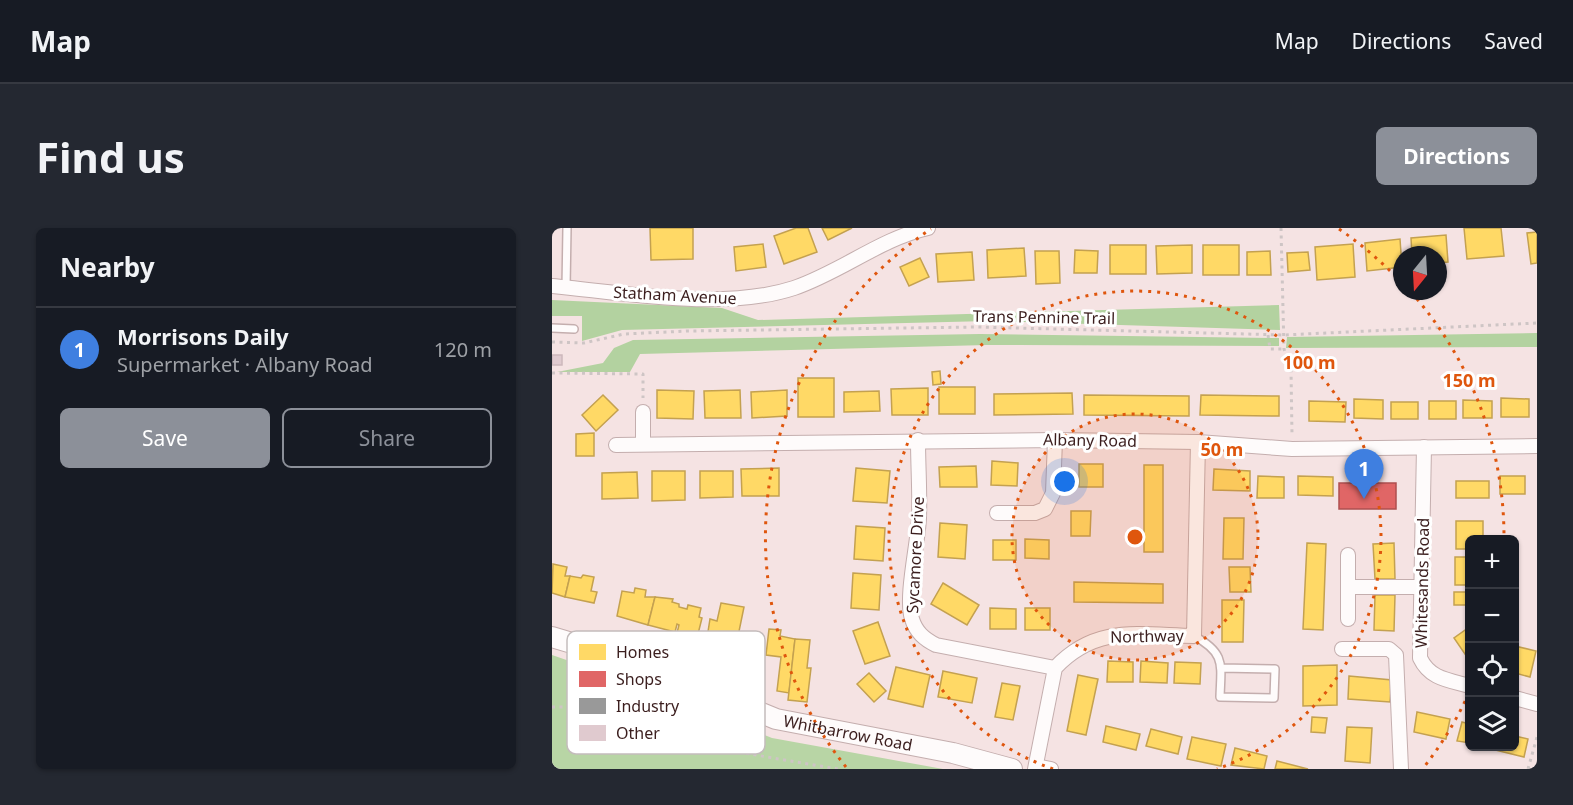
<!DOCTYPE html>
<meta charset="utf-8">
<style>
:root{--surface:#171b24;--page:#242831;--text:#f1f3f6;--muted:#9ea1a6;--line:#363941;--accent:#8c9099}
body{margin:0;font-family:"Noto Sans",sans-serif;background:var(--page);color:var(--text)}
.controls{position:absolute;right:18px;bottom:18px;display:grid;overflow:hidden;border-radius:9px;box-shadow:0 2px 4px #0004}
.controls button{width:54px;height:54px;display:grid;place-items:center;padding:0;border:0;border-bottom:2px solid var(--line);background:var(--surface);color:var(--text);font:30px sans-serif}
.compass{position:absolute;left:841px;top:18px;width:54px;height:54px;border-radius:50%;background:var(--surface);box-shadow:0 2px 4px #0004;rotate:198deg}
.you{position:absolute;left:513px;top:254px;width:21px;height:21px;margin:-15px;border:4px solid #fff;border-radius:50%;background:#1a73e8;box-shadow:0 0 0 9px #1a73e833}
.badge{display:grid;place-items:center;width:39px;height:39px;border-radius:50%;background:var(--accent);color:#fff;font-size:20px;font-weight:700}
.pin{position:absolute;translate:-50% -50px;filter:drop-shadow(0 2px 3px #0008)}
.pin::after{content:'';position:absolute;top:32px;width:21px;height:18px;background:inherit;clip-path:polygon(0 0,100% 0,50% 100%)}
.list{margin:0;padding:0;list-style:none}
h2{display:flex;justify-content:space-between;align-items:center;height:78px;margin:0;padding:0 24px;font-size:26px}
h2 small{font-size:20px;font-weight:400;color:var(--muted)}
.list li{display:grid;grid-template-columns:39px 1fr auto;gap:18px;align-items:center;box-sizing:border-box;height:84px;padding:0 24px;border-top:2px solid var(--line)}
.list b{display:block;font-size:22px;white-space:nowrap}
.list p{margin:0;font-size:20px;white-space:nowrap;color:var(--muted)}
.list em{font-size:20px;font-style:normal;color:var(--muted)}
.actions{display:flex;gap:12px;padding:18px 24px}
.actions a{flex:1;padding:14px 0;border:2px solid var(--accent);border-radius:9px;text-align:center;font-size:21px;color:var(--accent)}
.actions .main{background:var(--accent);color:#fff}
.icon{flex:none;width:33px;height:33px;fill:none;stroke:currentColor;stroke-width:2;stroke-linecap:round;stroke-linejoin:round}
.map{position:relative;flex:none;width:985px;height:541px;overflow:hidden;border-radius:9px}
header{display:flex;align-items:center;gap:36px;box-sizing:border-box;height:84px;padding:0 30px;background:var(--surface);border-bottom:2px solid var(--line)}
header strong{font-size:28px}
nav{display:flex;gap:33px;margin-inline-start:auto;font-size:21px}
.intro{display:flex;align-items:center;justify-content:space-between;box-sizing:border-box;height:144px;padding:0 36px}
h1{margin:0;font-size:42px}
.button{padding:15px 27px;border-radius:9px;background:var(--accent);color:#fff;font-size:21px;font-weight:700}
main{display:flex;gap:36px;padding:0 36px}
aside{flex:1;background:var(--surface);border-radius:9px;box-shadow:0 2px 4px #0004}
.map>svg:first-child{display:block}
.green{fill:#b8d5a5}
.forest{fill:#b3d2a0}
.homes{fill:#ffd966;stroke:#c4a150;stroke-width:1.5}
.shops{fill:#e06666;stroke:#ae5050;stroke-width:1.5}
.building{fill:#e0cacf;stroke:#cdb8bc;stroke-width:1.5}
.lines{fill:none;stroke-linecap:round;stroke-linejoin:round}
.lane-casing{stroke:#c4aeae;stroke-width:10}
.street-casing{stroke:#c4aeae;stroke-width:16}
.secondary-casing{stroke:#c4aeae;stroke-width:22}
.path{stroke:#cec5c5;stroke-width:3;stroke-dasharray:3 4.5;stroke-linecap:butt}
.lane{stroke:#fefbfb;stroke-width:7}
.street{stroke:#fefbfb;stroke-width:14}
.secondary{stroke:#fefbfb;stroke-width:20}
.ring{fill:none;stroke:#df560d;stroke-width:3;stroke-dasharray:3 6}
.labels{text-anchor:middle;stroke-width:6;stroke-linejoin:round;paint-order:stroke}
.street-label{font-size:16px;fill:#3b1e1e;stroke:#fff}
.key{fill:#fff;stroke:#c4bcbc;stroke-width:1.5}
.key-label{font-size:16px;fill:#3b1e1e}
.centre{fill:#df560d;stroke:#fff;stroke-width:3}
.ring-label{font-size:18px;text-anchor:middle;font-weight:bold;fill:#df560d;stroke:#fff;stroke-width:6;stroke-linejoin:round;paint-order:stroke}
</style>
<header>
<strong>Map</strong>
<nav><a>Map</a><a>Directions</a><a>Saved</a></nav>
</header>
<div class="intro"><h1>Find us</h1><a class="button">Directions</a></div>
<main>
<aside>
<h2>Nearby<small></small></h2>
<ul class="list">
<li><span class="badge" style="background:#3f7fe0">1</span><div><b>Morrisons Daily</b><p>Supermarket · Albany Road</p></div><em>120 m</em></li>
</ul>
<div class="actions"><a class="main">Save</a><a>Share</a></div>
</aside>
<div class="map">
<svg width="985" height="541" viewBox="0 0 985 541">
<rect width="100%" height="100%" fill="#f5e3e3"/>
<path class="green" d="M0 427 107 464 220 510 391 541H0Z"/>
<g class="forest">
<path d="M0 72 170 80 206 92 727 77 728 102 437 93 70 102 30 113V88H0Z"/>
<path d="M985 105V119L734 120 735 109Z"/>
<path d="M428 106 727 110V118L435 117 88 126 78 144H5L51 135 62 120 81 112Z"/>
</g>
<g class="homes">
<path d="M98 0H141V31L99 32Z"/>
<path d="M244 0H256L265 24 232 36 222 8Z"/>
<path d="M270 0H300L276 12Z"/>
<path d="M912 0H949L952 28 915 31Z"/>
<path d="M985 4V35L979 36 975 5Z"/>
<path d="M894 7 896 34 886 35V27H860L859 10Z"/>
<path d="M848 11 850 39 815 43 813 15Z"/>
<path d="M211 16 214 39 184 43 182 19Z"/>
<path d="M801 16 803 49 765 52 763 19Z"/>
<rect x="558" y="17" width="36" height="29"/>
<path d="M640 17V45L605 46 604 18Z"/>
<rect x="651" y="17" width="36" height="30"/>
<path d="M472 20 474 48 436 50 435 22Z"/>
<path d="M523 22 546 23 545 45H522Z"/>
<path d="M483 23H507L508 55 484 56Z"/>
<path d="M718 23 719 47H695V24Z"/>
<path d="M420 24 422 52 386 54 384 26Z"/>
<path d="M756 24 758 42 736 44 735 25Z"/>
<path d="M368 30 377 49 357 58 348 39Z"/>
<path d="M388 143 389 156 381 157 380 144Z"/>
<rect x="246" y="150" width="36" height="39"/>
<rect x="387" y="159" width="36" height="27"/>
<path d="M376 160V187H340L339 161Z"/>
<path d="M105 162 142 163 141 191 105 190Z"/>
<path d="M188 162 189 190H153L152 163Z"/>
<path d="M235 162V188L200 190 199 164Z"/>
<path d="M327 163 328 183 292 184V164Z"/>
<path d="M520 165 521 186 442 187V166Z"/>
<path d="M51 167 66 182 44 203 30 187Z"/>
<path d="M532 167 637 168V188L532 187Z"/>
<path d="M649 167 727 168V188L648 187Z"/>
<path d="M949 170 977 171V189H949Z"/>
<path d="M802 171 831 172V191L802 190Z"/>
<path d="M911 172 940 173V190H911Z"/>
<path d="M757 173 794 174 793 194 757 193Z"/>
<rect x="877" y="173" width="27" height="18"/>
<rect x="839" y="174" width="27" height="17"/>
<path d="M42 205V228H24V206Z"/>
<path d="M440 233 466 235 465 258 439 257Z"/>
<rect x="527" y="236" width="24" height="23"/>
<rect x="592" y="237" width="19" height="87"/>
<path d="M424 238 425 259H388L387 239Z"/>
<path d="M227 240V268H190L189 241Z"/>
<path d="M304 240 338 243 335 275 301 273Z"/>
<path d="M662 241 698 243V263L661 262Z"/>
<path d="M100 243H133V272L100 273Z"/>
<path d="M148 243H181V269L148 270Z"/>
<path d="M85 244 86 270 50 271V245Z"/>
<path d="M706 248 732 249V270H705Z"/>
<path d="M746 248 781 249V268L746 267Z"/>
<rect x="948" y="248" width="25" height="18"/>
<rect x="904" y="253" width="33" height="17"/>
<path d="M519 283H539L538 308H519Z"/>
<path d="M672 290H692L691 331H671Z"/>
<path d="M904 293H931V311H918V321H904Z"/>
<path d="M388 295 415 297 413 331 386 329Z"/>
<path d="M304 298 333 300 331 333 302 331Z"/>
<path d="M473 311 497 312V331L473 330Z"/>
<rect x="441" y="312" width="23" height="20"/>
<path d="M755 315 774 316 771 402 751 401Z"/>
<path d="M842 315 843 351H823L821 316Z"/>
<rect x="903" y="329" width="15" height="28"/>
<path d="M1 336 15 339 13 348H18L13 369 0 365Z"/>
<path d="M677 339H698L699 364H678Z"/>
<path d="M301 345 329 347 327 382 299 380Z"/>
<path d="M31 347 42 349 39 363 45 364 42 375 13 369 18 348 29 350Z"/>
<path d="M522 354 611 356V375L522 374Z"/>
<path d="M391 355 427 377 415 397 379 376Z"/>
<path d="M83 360 94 362 93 369H103L96 397 65 388 70 363 82 365Z"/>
<rect x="902" y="364" width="16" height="13"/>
<path d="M823 367H843L842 403 822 402Z"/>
<path d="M103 369 121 371 120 374 127 376V379L135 381 136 377 149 380 147 389 150 390 143 418 123 413 127 397 125 396 123 404 96 397Z"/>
<path d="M670 372H692L691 414H670Z"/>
<path d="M169 375 192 379 184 418 155 410 158 391 165 393Z"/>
<path d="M438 380 464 381V401H438Z"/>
<rect x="473" y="380" width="25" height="22"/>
<path d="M326 394 338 428 313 436 301 403Z"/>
<path d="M916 400 918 402 917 432 902 410Z"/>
<path d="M217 401 229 402 228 408 243 411 237 465 225 463 229 429 214 427Z"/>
<path d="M243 411 258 412 255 440H259L255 474 236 472Z"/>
<path d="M963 418 984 423 978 449 963 445Z"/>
<path d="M556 433 581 434V454H555Z"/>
<path d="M589 433 616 435 615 455 588 454Z"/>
<path d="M623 434 649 435 648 456 622 455Z"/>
<path d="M785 437V477L751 478V438Z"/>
<path d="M344 439 378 447 371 479 336 471Z"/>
<path d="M391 443 425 450 420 475 386 469Z"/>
<path d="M317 445 334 463 322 474 305 456Z"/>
<path d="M526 447 546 451 534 507 515 503Z"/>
<path d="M797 448 840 452 838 474 796 471Z"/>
<path d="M450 455 468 458 461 492 443 489Z"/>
<path d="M865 484 898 491 894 511 862 504Z"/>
<path d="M760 489 775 490 773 505 759 504Z"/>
<path d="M910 494 918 496V515L905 513Z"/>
<path d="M554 498 588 506 584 522 551 514Z"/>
<path d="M795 499 820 500 818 535 793 533Z"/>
<path d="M599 501 630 509 626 526 594 518Z"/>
<path d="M963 508 976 511 972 529 939 521V518H963Z"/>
<path d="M640 509 674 516 669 538 635 531Z"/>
<path d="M683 520 715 528 712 541 679 537Z"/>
<path d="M725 533 756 541H723Z"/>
</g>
<rect class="shops" x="787" y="255" width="57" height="26"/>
<rect class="building" x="0" y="127" width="10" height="10"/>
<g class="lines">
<defs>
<g id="lane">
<path d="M14 60 15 0"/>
<path d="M0 100 22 101"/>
<path d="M642 408C674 425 669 437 668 469L722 470 723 441 669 440"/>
</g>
<g id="street">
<path d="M0 58C73 65 172 83 242 60 289 44 328 11 376 0"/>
<path d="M366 212C366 238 368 264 367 290 366 316 353 369 360 391 364 404 372 411 384 417L503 440"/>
<path d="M91 216V184"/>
<path d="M64 217 503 212 646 214 740 221 985 218"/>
<path d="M872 219 868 430C878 451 896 452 918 458"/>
<path d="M445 285H483L493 281 501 265 503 212"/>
<path d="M796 359H869"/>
<path d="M796 391V327"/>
<path d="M790 421H837L844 427 849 541"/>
<path d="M963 470 985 476"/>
<path d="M484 538 499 541"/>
<path d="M483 541 503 440C544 396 588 407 642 408L646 214"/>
</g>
<g id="secondary">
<path id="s1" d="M0 409 93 437 224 491 401 525 460 541"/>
</g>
</defs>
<use href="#lane" class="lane-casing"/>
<use href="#street" class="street-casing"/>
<use href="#secondary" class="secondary-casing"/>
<g class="path">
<path d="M729 0 732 121 739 142 740 207"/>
<path d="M716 107 718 121H732"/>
<path d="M0 114 32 115 72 106 136 103 425 99 732 107 985 95"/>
<path d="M0 145 91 146V170"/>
<path d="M0 479H44L98 486 186 524 286 541"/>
<path d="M976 541 985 509"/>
</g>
<use href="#lane" class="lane"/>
<use href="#street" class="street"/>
<use href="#secondary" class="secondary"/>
</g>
<circle cx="583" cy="309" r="123" fill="#df560d" fill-opacity=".12"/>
<g class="ring">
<circle cx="583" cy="309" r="123"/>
<path d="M501 541A246 246 0 1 1 665 541"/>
<path d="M917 465A369 369 0 0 1 872 539M294 539A369 369 0 0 1 379 1M787 1A369 369 0 0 1 848 53M859 64A369 369 0 0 1 952 309"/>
</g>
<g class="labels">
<g class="street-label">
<text transform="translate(123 67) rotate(3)" y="6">Statham Avenue</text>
<text transform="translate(492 89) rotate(1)" y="6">Trans Pennine Trail</text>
<text transform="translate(538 212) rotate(1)" y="6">Albany Road</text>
<text transform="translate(363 327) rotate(-87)" y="6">Sycamore Drive</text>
<text transform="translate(870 355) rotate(-89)" y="6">Whitesands Road</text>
<text transform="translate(595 408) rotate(-1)" y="6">Northway</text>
<text dy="6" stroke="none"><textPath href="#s1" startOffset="312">Whitbarrow Road</textPath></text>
</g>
</g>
<rect x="15" y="403" width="198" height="123" rx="9" class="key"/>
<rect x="27" y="416" width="27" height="16" fill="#ffd966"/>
<rect x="27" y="443" width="27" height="16" fill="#e06666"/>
<rect x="27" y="470" width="27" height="16" fill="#999"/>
<rect x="27" y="497" width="27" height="16" fill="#e0cacf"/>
<g class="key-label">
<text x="64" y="430">Homes</text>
<text x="64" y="457">Shops</text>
<text x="64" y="484">Industry</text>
<text x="64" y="511">Other</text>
</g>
<circle cx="583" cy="309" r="9" class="centre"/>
<g class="ring-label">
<text x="757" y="141">100 m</text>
<text x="917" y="159">150 m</text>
<text x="670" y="228">50 m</text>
</g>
</svg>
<div class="controls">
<button>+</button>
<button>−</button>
<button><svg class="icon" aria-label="locate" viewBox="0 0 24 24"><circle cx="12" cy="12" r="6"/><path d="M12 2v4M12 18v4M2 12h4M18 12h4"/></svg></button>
<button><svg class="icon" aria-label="layers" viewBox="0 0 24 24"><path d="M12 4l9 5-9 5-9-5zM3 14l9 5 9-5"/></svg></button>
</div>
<svg class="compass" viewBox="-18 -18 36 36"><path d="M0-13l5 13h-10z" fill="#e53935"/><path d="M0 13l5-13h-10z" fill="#9ea1a6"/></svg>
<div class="you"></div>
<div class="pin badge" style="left:812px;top:271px;background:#3f7fe0">1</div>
</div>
</main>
